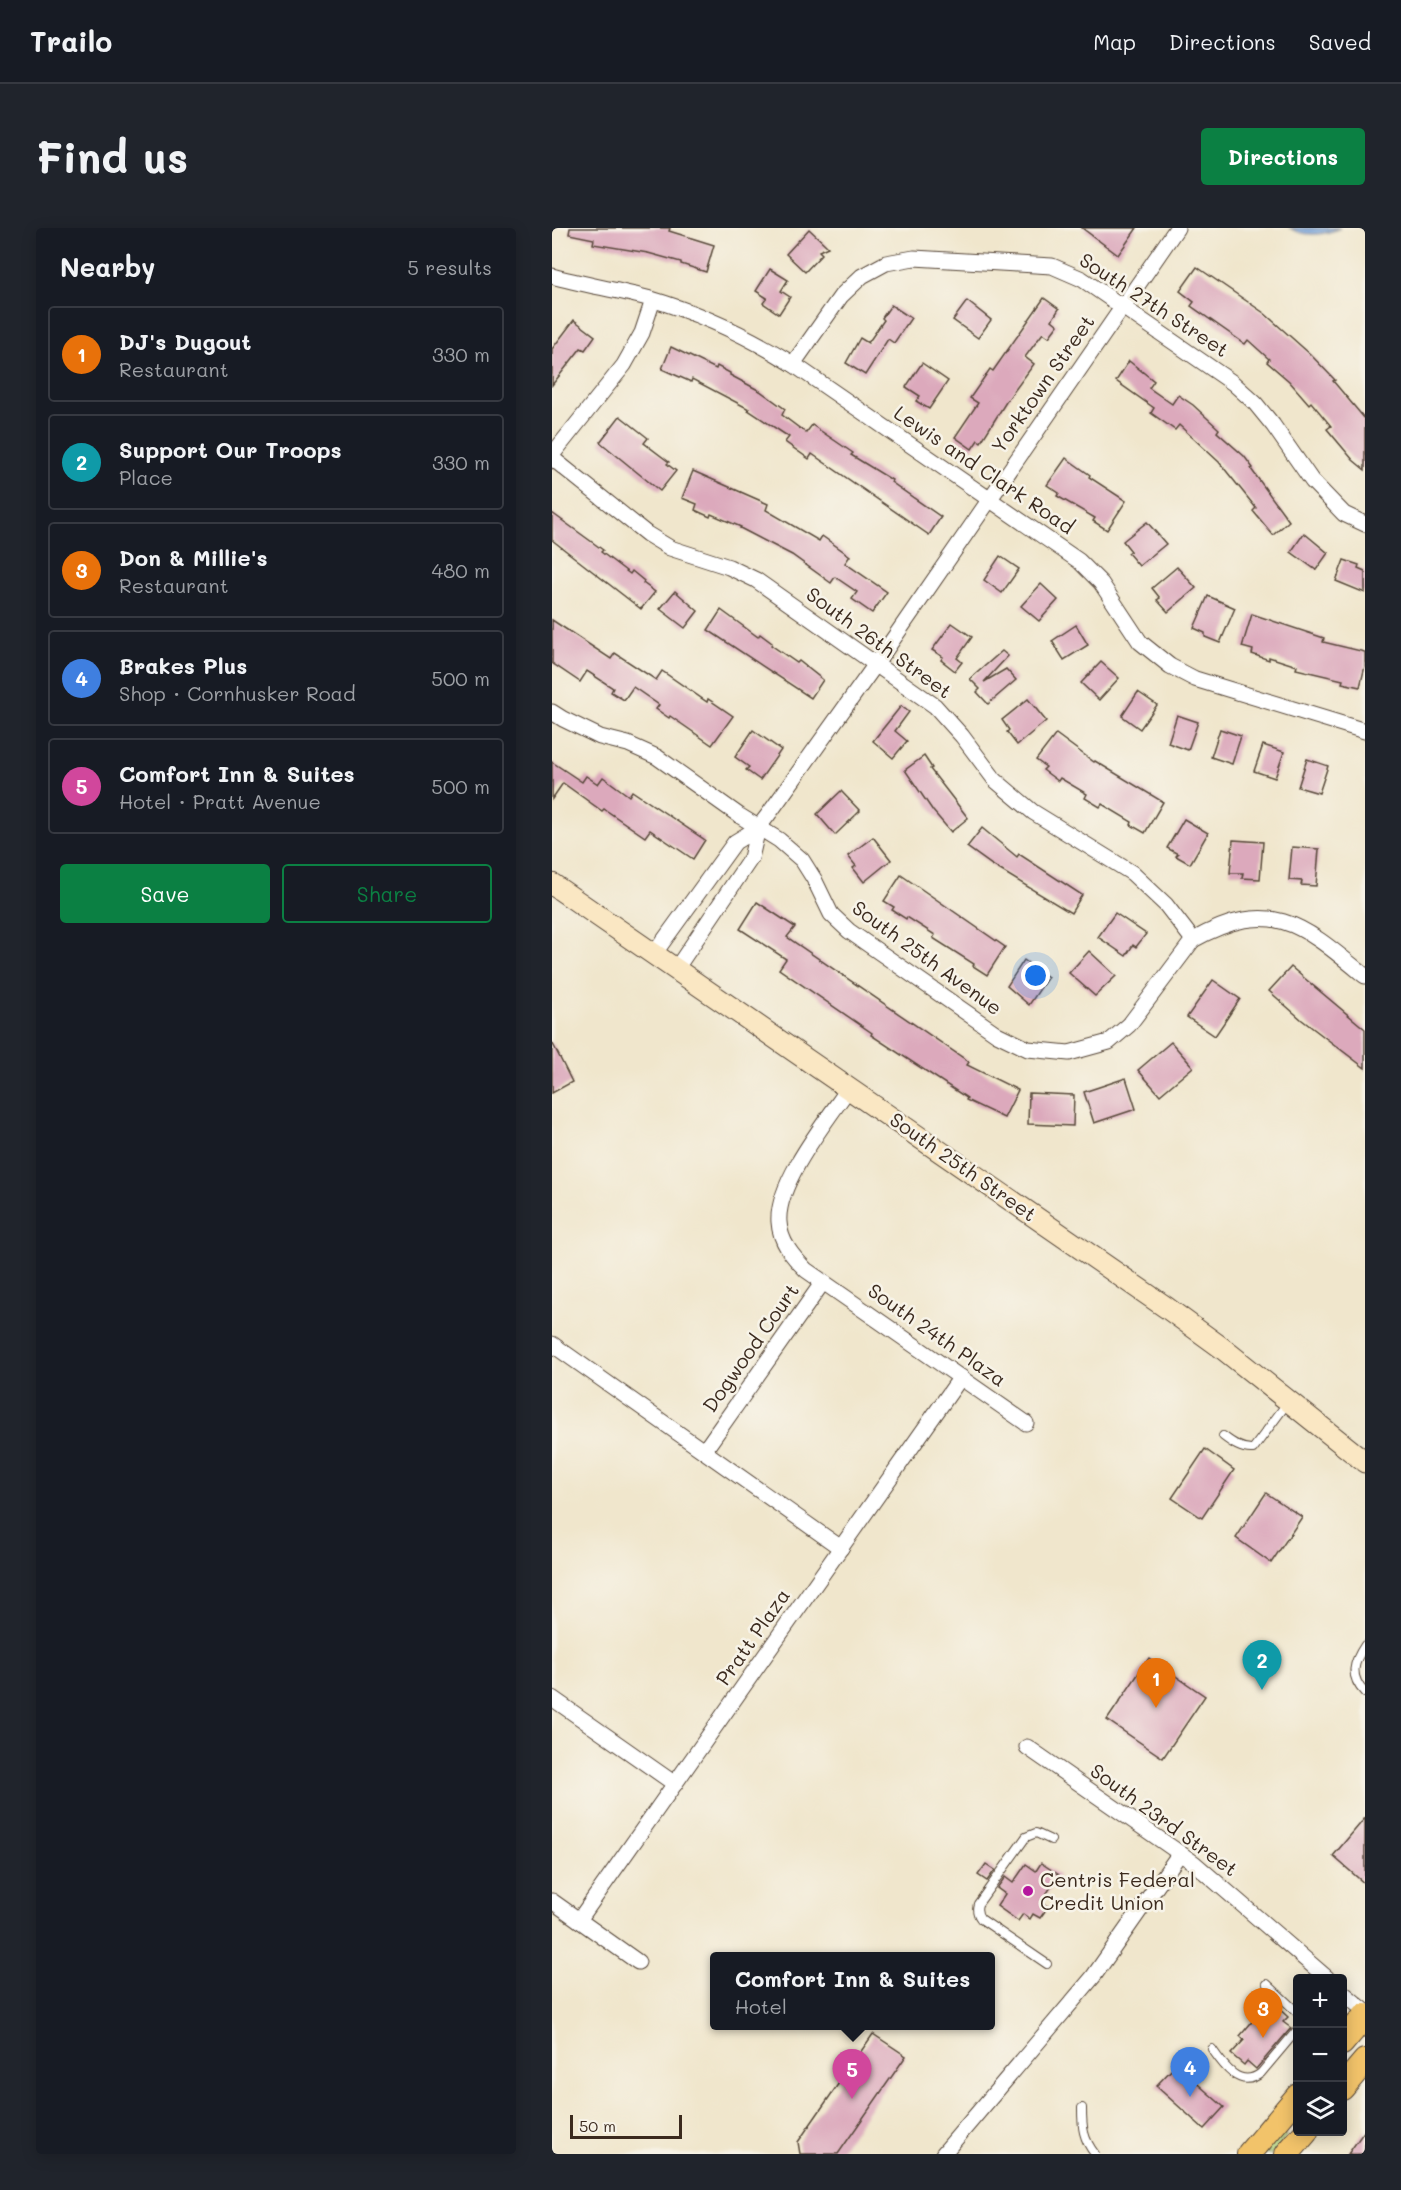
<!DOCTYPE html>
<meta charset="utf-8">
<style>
:root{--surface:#171b24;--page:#20242c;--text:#f1f3f6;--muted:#9ea1a6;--line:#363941;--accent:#0b8043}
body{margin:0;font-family:Mali,sans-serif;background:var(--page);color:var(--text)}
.controls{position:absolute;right:18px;bottom:18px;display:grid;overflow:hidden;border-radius:6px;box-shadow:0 3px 15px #0003}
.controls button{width:54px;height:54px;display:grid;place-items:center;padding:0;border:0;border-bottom:2px solid var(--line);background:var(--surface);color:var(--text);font:30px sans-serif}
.scale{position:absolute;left:18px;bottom:15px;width:112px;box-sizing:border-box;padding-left:6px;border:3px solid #3b2a1e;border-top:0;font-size:16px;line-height:21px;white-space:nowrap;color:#3b2a1e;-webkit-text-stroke:4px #f7f3e8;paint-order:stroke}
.you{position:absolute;left:484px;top:748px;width:21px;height:21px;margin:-15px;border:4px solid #fff;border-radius:50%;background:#1a73e8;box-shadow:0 0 0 9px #1a73e833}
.badge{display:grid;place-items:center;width:39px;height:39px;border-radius:50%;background:var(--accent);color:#fff;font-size:20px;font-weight:700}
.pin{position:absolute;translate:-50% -50px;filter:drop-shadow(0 2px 3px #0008)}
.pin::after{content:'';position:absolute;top:32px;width:21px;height:18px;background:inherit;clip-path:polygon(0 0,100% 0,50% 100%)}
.popup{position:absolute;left:158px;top:1724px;width:285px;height:78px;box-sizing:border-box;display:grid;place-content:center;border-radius:6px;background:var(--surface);filter:drop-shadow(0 2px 4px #0005);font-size:20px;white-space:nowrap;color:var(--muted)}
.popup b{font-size:22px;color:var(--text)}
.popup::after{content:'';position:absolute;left:50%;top:100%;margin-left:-12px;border:12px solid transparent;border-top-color:var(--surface)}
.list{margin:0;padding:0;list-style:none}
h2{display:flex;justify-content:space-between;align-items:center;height:78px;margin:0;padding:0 24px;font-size:26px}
h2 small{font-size:20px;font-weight:400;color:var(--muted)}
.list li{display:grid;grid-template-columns:39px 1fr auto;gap:18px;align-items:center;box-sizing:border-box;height:96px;margin:0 12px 12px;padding:0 12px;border:2px solid var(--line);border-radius:6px}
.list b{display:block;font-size:22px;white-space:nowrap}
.list p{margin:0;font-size:20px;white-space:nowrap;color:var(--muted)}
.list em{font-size:20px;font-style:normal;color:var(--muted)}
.actions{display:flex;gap:12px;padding:18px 24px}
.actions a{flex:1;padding:14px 0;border:2px solid var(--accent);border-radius:6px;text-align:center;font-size:21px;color:var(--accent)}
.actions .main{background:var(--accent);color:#fff}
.icon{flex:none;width:33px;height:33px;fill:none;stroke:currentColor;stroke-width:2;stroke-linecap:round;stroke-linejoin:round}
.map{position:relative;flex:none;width:813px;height:1926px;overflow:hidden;border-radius:6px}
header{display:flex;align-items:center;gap:36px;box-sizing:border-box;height:84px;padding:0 30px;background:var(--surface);border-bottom:2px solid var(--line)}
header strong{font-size:28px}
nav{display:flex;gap:33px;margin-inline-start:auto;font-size:21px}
.intro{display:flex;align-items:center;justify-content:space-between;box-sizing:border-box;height:144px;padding:0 36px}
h1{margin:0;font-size:42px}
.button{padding:15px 27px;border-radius:6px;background:var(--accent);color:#fff;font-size:21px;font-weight:700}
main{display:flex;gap:36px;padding:0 36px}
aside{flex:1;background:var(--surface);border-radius:6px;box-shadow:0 3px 15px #0003}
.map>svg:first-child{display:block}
.green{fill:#aed17a;stroke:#747e4c;stroke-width:1.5}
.water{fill:#74a3dd;stroke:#58667e;stroke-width:1.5}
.building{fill:#dca9bc}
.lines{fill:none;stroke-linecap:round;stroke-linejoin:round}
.lane-casing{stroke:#564638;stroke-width:10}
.street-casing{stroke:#564638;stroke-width:17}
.secondary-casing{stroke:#564638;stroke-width:23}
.primary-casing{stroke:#564638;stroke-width:26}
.lane{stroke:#fff;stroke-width:8}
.street{stroke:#fff;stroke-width:15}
.secondary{stroke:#fae7c3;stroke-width:21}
.primary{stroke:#f2c36a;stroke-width:24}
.poi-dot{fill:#b5179e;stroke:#f7f3e8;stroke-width:2}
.labels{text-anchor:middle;stroke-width:5;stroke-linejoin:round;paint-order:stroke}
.street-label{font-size:20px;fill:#3b2a1e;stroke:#f7f3e8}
.poi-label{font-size:20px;fill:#3b2a1e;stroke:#f7f3e8;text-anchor:start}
</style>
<header>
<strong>Trailo</strong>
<nav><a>Map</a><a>Directions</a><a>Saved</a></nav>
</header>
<div class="intro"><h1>Find us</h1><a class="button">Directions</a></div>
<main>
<aside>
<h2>Nearby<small>5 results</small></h2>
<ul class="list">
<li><span class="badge" style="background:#e8710a">1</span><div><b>DJ's Dugout</b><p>Restaurant</p></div><em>330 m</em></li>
<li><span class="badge" style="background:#0f9aa8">2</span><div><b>Support Our Troops</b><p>Place</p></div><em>330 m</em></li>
<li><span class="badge" style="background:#e8710a">3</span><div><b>Don &amp; Millie's</b><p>Restaurant</p></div><em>480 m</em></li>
<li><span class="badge" style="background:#3f7fe0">4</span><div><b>Brakes Plus</b><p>Shop · Cornhusker Road</p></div><em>500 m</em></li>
<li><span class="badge" style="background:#d1479c">5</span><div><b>Comfort Inn &amp; Suites</b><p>Hotel · Pratt Avenue</p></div><em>500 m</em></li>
</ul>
<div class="actions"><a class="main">Save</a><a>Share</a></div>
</aside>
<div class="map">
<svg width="813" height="1926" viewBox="0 0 813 1926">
<rect width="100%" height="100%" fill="#f7f3e8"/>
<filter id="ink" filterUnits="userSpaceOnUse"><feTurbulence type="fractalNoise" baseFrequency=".0167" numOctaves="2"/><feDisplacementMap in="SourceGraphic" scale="12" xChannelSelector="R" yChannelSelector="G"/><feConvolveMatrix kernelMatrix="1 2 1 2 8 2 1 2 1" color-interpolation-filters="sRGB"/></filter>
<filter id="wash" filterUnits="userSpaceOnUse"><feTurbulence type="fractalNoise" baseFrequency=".008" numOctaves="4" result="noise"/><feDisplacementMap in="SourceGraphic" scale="24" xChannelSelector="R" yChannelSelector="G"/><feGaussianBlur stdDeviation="1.35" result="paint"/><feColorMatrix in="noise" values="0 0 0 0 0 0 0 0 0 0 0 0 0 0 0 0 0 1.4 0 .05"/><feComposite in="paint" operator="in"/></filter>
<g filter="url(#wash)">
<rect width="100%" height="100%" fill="#f0e6cc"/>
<path class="green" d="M729 1902 734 1908 722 1926H709Z"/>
<path class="water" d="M738 0H788C773 7 751 9 738 0Z"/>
<g id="blocks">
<g class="building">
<path d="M18 0H118L117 3 162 17 154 44 129 36V34L96 25 41 16 42 11 17 6Z"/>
<path d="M530 0H585L566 27Z"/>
<path d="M257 1 276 19 267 23 270 26 253 44 234 26Z"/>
<path d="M645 39 712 85 758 126 783 152 781 153 813 191V242L801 232 775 201 779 198 759 174 757 176 737 153 715 134 717 131 696 112 693 116 639 78 642 74 628 63Z"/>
<path d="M218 41 236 52 229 63 238 69 227 86 211 75 215 70 204 63Z"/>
<path d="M492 70 507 81 500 92 506 97 497 109 491 105 473 129 482 136 454 174 429 214 426 212 420 221 403 209 426 175 418 170 438 141 441 143Z"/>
<path d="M415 73 439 92 426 110 401 92Z"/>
<path d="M339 77 359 90 342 115 336 111 313 147 294 135 308 110 316 115 332 92 330 90Z"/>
<path d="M22 92 43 108 33 122 29 120 0 157V121Z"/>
<path d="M119 119 164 141 165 138 178 145V147L208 163 233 181 230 187 254 205 260 197 301 225 299 227 340 252 339 254 389 289 377 307 260 226 257 231 233 214 237 209 196 182 197 181 140 151 139 154 110 141Z"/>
<path d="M577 133 602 153 597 160 620 176 626 167 641 177 667 201 665 204 692 228 701 240 699 241 737 293 721 307 701 283 704 280 667 234 627 197 623 202 599 185 602 180 564 153Z"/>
<path d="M370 135 396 153 377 181 364 173 368 168 354 159Z"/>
<path d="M68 188 96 210 92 215 117 234 115 236 124 243 108 263 48 214Z"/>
<path d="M514 230 538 247 537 249 574 273 555 302 541 293 543 290 505 268 507 265 495 257Z"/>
<path d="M141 243 216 276 214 282 267 313 270 308 298 328 293 335 335 364 320 385 300 371 305 364 283 349 279 355 240 327 188 300 189 299 159 286 158 289 143 282 145 276 130 270Z"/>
<path d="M0 285 51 322 49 324 78 346 80 343 92 353 91 355 103 364 89 381 0 312Z"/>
<path d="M595 294 614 316 587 338 576 325 579 323 571 313Z"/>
<path d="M752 305 776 325 764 342 739 324Z"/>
<path d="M448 328 467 341 450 365 432 352Z"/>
<path d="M792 332 807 337 806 340 813 343V365L784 353Z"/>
<path d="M625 339 644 360 616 384 605 372 608 370 600 360Z"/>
<path d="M489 356 506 372 487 393 469 378Z"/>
<path d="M123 363 146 383 133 400 108 381Z"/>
<path d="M656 368 683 380 668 415 653 409V405L642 400Z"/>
<path d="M169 382 206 409 208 406 220 415 219 417 245 435 247 433 271 452 259 470 156 402Z"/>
<path d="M700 386 772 410 771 414 813 424V438L808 459 790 455 791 452 744 441 745 438 717 429V432L700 426 701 422 690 419Z"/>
<path d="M0 392 59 431 63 425 104 452 110 443 155 474 156 471 181 488 160 517 118 488 117 490 104 481 107 477 81 459 72 472 59 464 61 460 35 443 28 454 0 435Z"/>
<path d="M400 395 420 409 405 430 410 434 403 443 389 432 391 429 380 422Z"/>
<path d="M524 397 536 417 512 432 500 413Z"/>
<path d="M450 423 456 428 432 454 454 441 464 452 436 476 425 464 428 461 418 451Z"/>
<path d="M549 434 567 450 547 472 529 455Z"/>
<path d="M586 464 605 477 588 501 570 488Z"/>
<path d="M476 471 494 493 465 517 455 504 457 502 450 492Z"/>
<path d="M349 478 357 484 343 503 355 513 341 530 321 513Z"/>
<path d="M625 487 646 494 636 522 616 515Z"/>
<path d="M668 501 689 508 680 536 659 529Z"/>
<path d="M201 502 229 522 208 552 194 542 197 539 183 529Z"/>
<path d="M504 506 542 534 543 533 611 574 593 605 579 597 580 594 550 576 548 579 533 570 535 566 508 550 506 553 491 542 494 539 484 532Z"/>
<path d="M711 517 732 524 723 550 702 543Z"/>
<path d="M372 528 380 540 378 541 416 590 399 604 381 583 353 542Z"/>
<path d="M755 531 776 538 767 565 746 559Z"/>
<path d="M0 534 30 554 34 548 46 556 51 549 77 568 80 563 153 612 141 631 98 602 93 609 52 581 50 583 11 555 0 571Z"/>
<path d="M289 563 308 583 283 607 265 586Z"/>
<path d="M632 591 656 605 638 636 624 628 626 626 615 620Z"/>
<path d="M430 600 465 629 467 626 530 667 519 685 440 637 415 619Z"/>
<path d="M321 609 339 632 312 654 301 640 304 638 296 628Z"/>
<path d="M681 612 711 614 708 651 690 650 691 645H678Z"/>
<path d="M740 619 767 621 764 658 749 657 750 653 737 652Z"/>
<path d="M349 647 453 719 435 747 421 738 422 736 381 710 383 707 355 689 354 691 340 682 342 679 332 673Z"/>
<path d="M205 674 243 699 235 709 417 834 415 837 466 862 452 890 414 872 415 870 319 807 320 805 227 741 234 731 188 701Z"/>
<path d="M563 685 594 706 584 719 581 717 574 728 546 709Z"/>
<path d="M537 723 564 748 543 768 517 745Z"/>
<path d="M472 732 496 749 477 777 455 758Z"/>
<path d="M739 739 813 801V840L750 792 717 763Z"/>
<path d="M661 752 688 771 663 808 635 789Z"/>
<path d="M0 814 20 854 0 865Z"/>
<path d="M619 814 641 839 608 867 586 842Z"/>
<path d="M574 850 584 881 542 895 532 864Z"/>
<path d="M477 865 522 867 521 898 476 896Z"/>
<path d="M653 1221 682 1242 650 1290 620 1270Z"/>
<path d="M714 1265 750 1289 719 1335 684 1310Z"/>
<path d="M597 1430 653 1468 611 1530 555 1492Z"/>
<path d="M813 1590V1656L781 1628Z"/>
<path d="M489 1635 507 1647 489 1674 496 1679 488 1690 481 1686 478 1691 471 1686 466 1693 445 1678 453 1666 445 1660 453 1649 461 1655 474 1636 484 1643Z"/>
<path d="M434 1636 443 1642 435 1653 426 1647Z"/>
<path d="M723 1777 736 1789 731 1794 739 1800 704 1841 695 1833 692 1837 679 1826 692 1812 688 1808 704 1789 709 1792Z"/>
<path d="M321 1806 354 1828 286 1926H248L246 1914Z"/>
<path d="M624 1837 672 1879 652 1901 604 1858Z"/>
<path d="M813 1902V1926H796Z"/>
</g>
</g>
</g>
<g filter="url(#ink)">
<use href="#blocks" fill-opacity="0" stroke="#564638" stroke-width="1.5"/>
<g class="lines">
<defs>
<g id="lane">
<path d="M671 1208C680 1215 690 1222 701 1221L736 1174"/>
<path d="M813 1417C801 1435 797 1448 813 1465"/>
<path d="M495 1736 429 1691C425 1686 424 1682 426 1676L474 1609 484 1605 499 1612"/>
<path d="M715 1756 746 1785"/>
<path d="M660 1821C671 1837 688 1862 709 1845L746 1801"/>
<path d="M530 1880C530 1899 531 1911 543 1926"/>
</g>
<g id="street">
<path d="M0 48C33 57 66 62 99 71 150 86 196 108 241 136L527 333 549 355 588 414 618 438 643 451 813 503"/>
<path d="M241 136 289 68 310 48 334 35 362 30 500 38 530 51 681 155 703 175 721 197 760 253 792 286 813 296"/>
<path d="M0 227 72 137 90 105 101 72"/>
<path d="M0 230 95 306 118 320 177 339 204 352 383 478 410 508 443 552 481 584 580 645 614 677 641 712C720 668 751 697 813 748"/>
<path d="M0 484 11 491 48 509 76 516 105 529 188 588 227 612 250 632 262 651 279 686 297 703 445 806 476 821 517 825 557 814 577 797 641 712"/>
<path d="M102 726 183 614 206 600 216 587 324 436 625 0"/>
<path d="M124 741 199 630 206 600"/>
<path d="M297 860C275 892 224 955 227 994 228 1014 241 1029 254 1042L474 1195"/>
<path d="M0 1116 289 1320"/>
<path d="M152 1223 271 1054"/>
<path d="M0 1470 123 1556"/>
<path d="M475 1519 642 1635 775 1750"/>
<path d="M0 1673 86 1734"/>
<path d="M27 1692 409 1149"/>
<path d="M790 1764 813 1783"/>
<path d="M391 1926 541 1749 628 1625"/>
</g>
<path id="secondary" d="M0 656 615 1080 670 1120 813 1234"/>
<g id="primary">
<path d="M790 1815 813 1788"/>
<path d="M790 1860 813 1833"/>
<path d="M697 1926 746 1868"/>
<path d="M735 1926 754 1904"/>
</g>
</defs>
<use href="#lane" class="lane-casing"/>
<use href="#street" class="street-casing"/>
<use href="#secondary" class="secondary-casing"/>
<use href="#primary" class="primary-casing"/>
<use href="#lane" class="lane"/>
<use href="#street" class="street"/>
<use href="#secondary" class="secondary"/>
<use href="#primary" class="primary"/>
</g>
</g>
<circle class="poi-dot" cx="476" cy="1663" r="6"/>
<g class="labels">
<g class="street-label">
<text transform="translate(602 77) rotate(33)" y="7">South 27th Street</text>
<text transform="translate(491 156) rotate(-55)" y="7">Yorktown Street</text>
<text transform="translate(432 242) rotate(34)" y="7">Lewis and Clark Road</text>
<text transform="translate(327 415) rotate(36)" y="7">South 26th Street</text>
<text transform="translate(375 730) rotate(36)" y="7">South 25th Avenue</text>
<text transform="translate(411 939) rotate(35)" y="7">South 25th Street</text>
<text transform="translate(385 1107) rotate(35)" y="7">South 24th Plaza</text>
<text transform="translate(199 1120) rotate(-55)" y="7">Dogwood Court</text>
<text transform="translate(201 1409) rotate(-55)" y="7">Pratt Plaza</text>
<text transform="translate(612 1592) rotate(36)" y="7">South 23rd Street</text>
</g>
<g class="poi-label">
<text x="488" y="1659">Centris Federal<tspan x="488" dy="23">Credit Union</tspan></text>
</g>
</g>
</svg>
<div class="controls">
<button>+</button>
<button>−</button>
<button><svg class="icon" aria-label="layers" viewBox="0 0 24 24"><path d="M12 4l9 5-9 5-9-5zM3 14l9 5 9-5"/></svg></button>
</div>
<div class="scale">50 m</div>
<div class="you"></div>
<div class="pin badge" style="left:604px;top:1480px;background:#e8710a">1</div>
<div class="pin badge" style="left:710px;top:1462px;background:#0f9aa8">2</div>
<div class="pin badge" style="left:711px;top:1810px;background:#e8710a">3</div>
<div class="pin badge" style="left:638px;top:1869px;background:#3f7fe0">4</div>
<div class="pin badge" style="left:300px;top:1871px;background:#d1479c">5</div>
<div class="popup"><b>Comfort Inn &amp; Suites</b>Hotel</div>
</div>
</main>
